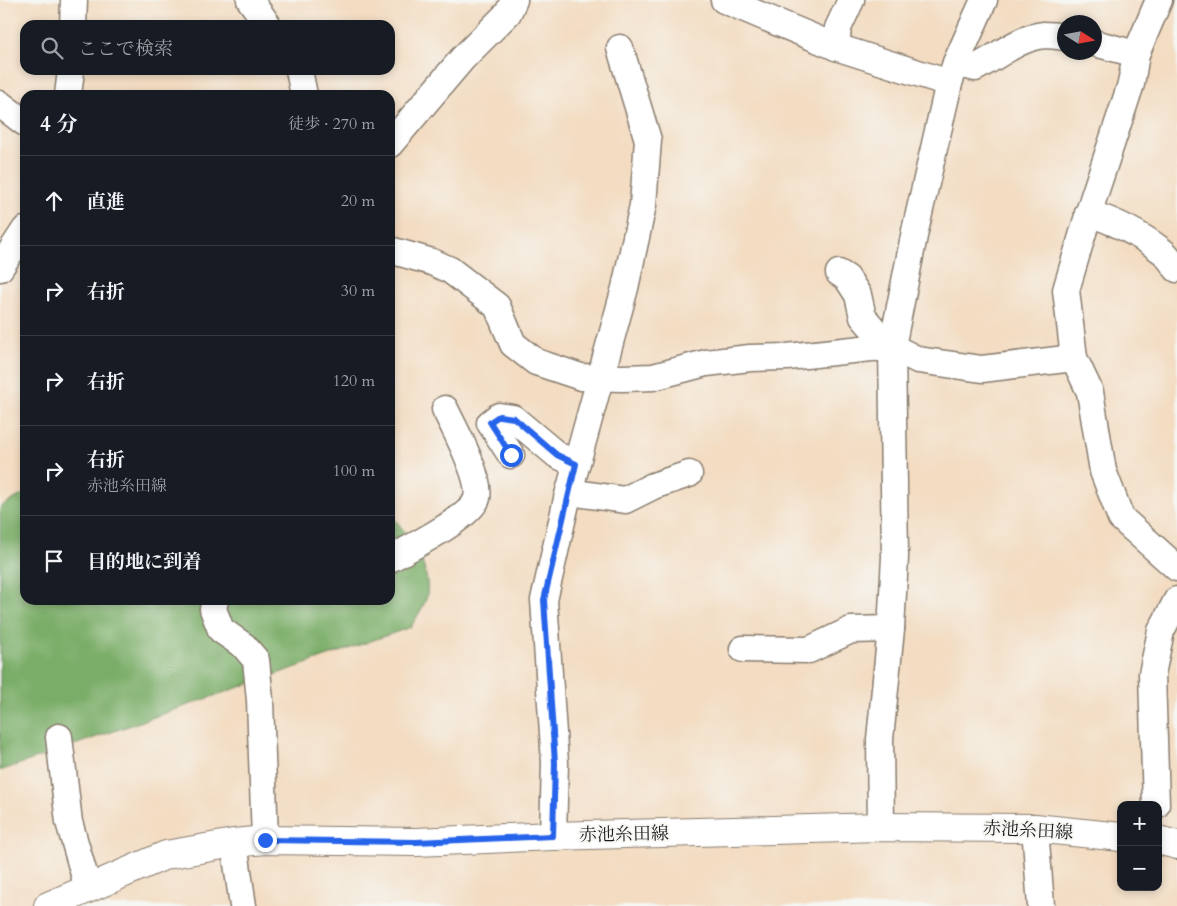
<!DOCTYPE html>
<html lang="ja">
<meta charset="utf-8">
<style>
:root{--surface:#171b24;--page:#20242c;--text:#f1f3f6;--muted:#9ea1a6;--line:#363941}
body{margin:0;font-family:Cardo,"Noto Serif JP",serif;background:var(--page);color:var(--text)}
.controls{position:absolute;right:15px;bottom:15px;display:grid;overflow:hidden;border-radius:10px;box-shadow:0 2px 8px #0003}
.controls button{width:45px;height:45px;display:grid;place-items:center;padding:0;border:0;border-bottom:1px solid var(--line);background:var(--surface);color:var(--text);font:25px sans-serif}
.compass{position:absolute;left:1057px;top:15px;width:45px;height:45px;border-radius:50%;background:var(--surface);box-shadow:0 2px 8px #0003;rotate:101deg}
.stop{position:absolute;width:15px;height:15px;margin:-11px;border:4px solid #2563eb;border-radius:50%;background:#fff}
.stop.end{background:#2563eb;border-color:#fff;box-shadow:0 1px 5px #0008}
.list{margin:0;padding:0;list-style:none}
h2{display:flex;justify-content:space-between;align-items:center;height:65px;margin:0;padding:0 20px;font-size:21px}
h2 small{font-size:16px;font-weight:400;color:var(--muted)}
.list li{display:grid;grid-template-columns:32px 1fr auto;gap:15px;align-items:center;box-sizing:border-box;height:90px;padding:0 20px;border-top:1px solid var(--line)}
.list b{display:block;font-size:19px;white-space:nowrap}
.list p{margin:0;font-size:16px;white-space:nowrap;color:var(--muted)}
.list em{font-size:16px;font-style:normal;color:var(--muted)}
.icon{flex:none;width:28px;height:28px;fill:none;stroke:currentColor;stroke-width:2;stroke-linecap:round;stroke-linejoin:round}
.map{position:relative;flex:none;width:1177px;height:906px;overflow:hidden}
.search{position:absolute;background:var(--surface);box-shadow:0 2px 8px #0003;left:20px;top:20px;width:375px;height:55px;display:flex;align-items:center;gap:12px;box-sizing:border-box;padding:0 18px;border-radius:15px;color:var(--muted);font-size:19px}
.panel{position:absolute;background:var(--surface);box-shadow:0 2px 8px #0003;left:20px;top:90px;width:375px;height:515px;border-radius:15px}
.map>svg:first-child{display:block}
.forest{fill:#7aad68;stroke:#4b6442}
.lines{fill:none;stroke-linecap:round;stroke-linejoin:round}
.minor-casing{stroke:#887c6e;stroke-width:29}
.major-casing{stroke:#887c6e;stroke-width:30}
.minor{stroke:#fff;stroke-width:26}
.major{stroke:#fff;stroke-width:28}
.route{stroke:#2563eb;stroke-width:6}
.labels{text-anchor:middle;stroke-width:4;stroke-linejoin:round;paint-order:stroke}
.street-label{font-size:18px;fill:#1c1c1c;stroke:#f6f6f2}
</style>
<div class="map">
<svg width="1177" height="906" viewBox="0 0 1177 906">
<rect width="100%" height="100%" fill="#f6f6f2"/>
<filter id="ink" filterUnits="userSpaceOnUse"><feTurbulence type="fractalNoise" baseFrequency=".02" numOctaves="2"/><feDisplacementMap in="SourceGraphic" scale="10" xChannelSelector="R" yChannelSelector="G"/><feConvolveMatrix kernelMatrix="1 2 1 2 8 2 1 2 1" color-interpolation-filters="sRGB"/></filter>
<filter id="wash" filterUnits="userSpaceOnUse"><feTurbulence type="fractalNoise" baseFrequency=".0096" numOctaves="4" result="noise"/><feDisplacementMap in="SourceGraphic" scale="20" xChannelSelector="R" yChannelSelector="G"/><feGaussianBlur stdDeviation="1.12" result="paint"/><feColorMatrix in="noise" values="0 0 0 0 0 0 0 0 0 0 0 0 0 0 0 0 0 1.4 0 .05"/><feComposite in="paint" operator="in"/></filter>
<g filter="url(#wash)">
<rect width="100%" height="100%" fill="#f3dcc1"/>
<path class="forest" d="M25 493V600H390V513C408 536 431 563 427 596 425 605 416 618 411 627L0 771V507Z"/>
</g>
<g filter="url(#ink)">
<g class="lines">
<defs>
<g id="minor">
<path d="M250 0 268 25"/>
<path d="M724 0 836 47 949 83"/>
<path d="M1159 0 1136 54 1131 84 1093 199 1066 290 1074 358 1090 392 1103 471 1121 518 1177 568"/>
<path d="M73 25 74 0"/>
<path d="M1094 43 1136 54"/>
<path d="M836 47 838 28 851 0"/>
<path d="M956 63 975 68C997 57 1020 37 1044 35 1051 35 1058 36 1064 37"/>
<path d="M299 70 304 95"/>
<path d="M68 95 71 70"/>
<path d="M0 104 25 123"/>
<path d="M390 144 463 58 508 13 514 0"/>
<path d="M1088 213C1114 221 1140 234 1162 251 1168 255 1172 263 1177 269"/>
<path d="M390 250 432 262 450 270 497 306 513 344 536 362 581 377 623 378 653 377 706 363 750 358 787 357 871 348 892 347 918 360 982 369 1074 358"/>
<path d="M0 268 25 230"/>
<path d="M839 273 847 278 858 295 863 317 876 332 879 348"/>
<path d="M511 455 490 423 499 416 513 418 557 455 576 464"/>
<path d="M569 492 625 500 653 486 689 474"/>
<path d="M390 559C408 549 473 516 477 498 482 478 454 428 445 409"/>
<path d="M215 600 213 609 221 630 244 646 256 660 260 700 265 840"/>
<path d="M743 649 809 650 851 630 891 629"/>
<path d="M59 737 69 822 88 888"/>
<path d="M1156 805 1152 674 1161 631 1177 600"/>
<path d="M881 827 880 739 891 629 895 557 892 347 915 231 949 83 956 63 984 0"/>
<path d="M1035 828 1041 906"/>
<path d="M553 836 555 763 544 600 567 499 625 288 643 205 648 140 620 48"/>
<path d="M234 843 243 906"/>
</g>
<g id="major">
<path d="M1158 840 1177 845"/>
<path d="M48 906 166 855 234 843 265 840 416 842 553 836 881 827 1035 828 1121 837"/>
</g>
</defs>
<use href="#minor" class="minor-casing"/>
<use href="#major" class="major-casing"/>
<use href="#minor" class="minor"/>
<use href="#major" class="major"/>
</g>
</g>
<g class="lines" filter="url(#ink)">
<path class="route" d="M265 840 416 842 553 836 555 763 544 600 576 464 557 455 514 418 499 416 490 422 511 455"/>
</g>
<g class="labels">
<g class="street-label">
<text transform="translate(1028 830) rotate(3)" y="6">赤池糸田線</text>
<text transform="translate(624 834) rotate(-1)" y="6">赤池糸田線</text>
</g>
</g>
</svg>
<div class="controls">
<button>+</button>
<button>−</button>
</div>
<svg class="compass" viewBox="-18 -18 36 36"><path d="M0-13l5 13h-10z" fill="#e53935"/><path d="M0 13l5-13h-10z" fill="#9ea1a6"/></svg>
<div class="stop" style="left:511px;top:455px"></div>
<div class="stop end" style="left:265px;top:840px"></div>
<div class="search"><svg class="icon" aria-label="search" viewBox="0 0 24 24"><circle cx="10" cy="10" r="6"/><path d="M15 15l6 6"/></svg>ここで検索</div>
<section class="panel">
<h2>4 分<small>徒歩 · 270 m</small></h2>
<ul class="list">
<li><svg class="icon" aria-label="ahead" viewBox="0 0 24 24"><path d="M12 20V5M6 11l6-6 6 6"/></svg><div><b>直進</b></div><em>20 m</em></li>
<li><svg class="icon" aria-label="right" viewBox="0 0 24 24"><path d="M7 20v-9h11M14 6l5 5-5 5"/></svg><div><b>右折</b></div><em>30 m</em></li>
<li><svg class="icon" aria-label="right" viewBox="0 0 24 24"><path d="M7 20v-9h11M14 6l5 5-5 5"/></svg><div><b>右折</b></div><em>120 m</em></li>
<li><svg class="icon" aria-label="right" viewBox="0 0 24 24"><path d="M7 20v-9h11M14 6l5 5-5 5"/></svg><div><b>右折</b><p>赤池糸田線</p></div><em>100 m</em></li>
<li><svg class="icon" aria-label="arrive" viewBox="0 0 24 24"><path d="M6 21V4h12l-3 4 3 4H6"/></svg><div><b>目的地に到着</b></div></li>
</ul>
</section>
</div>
